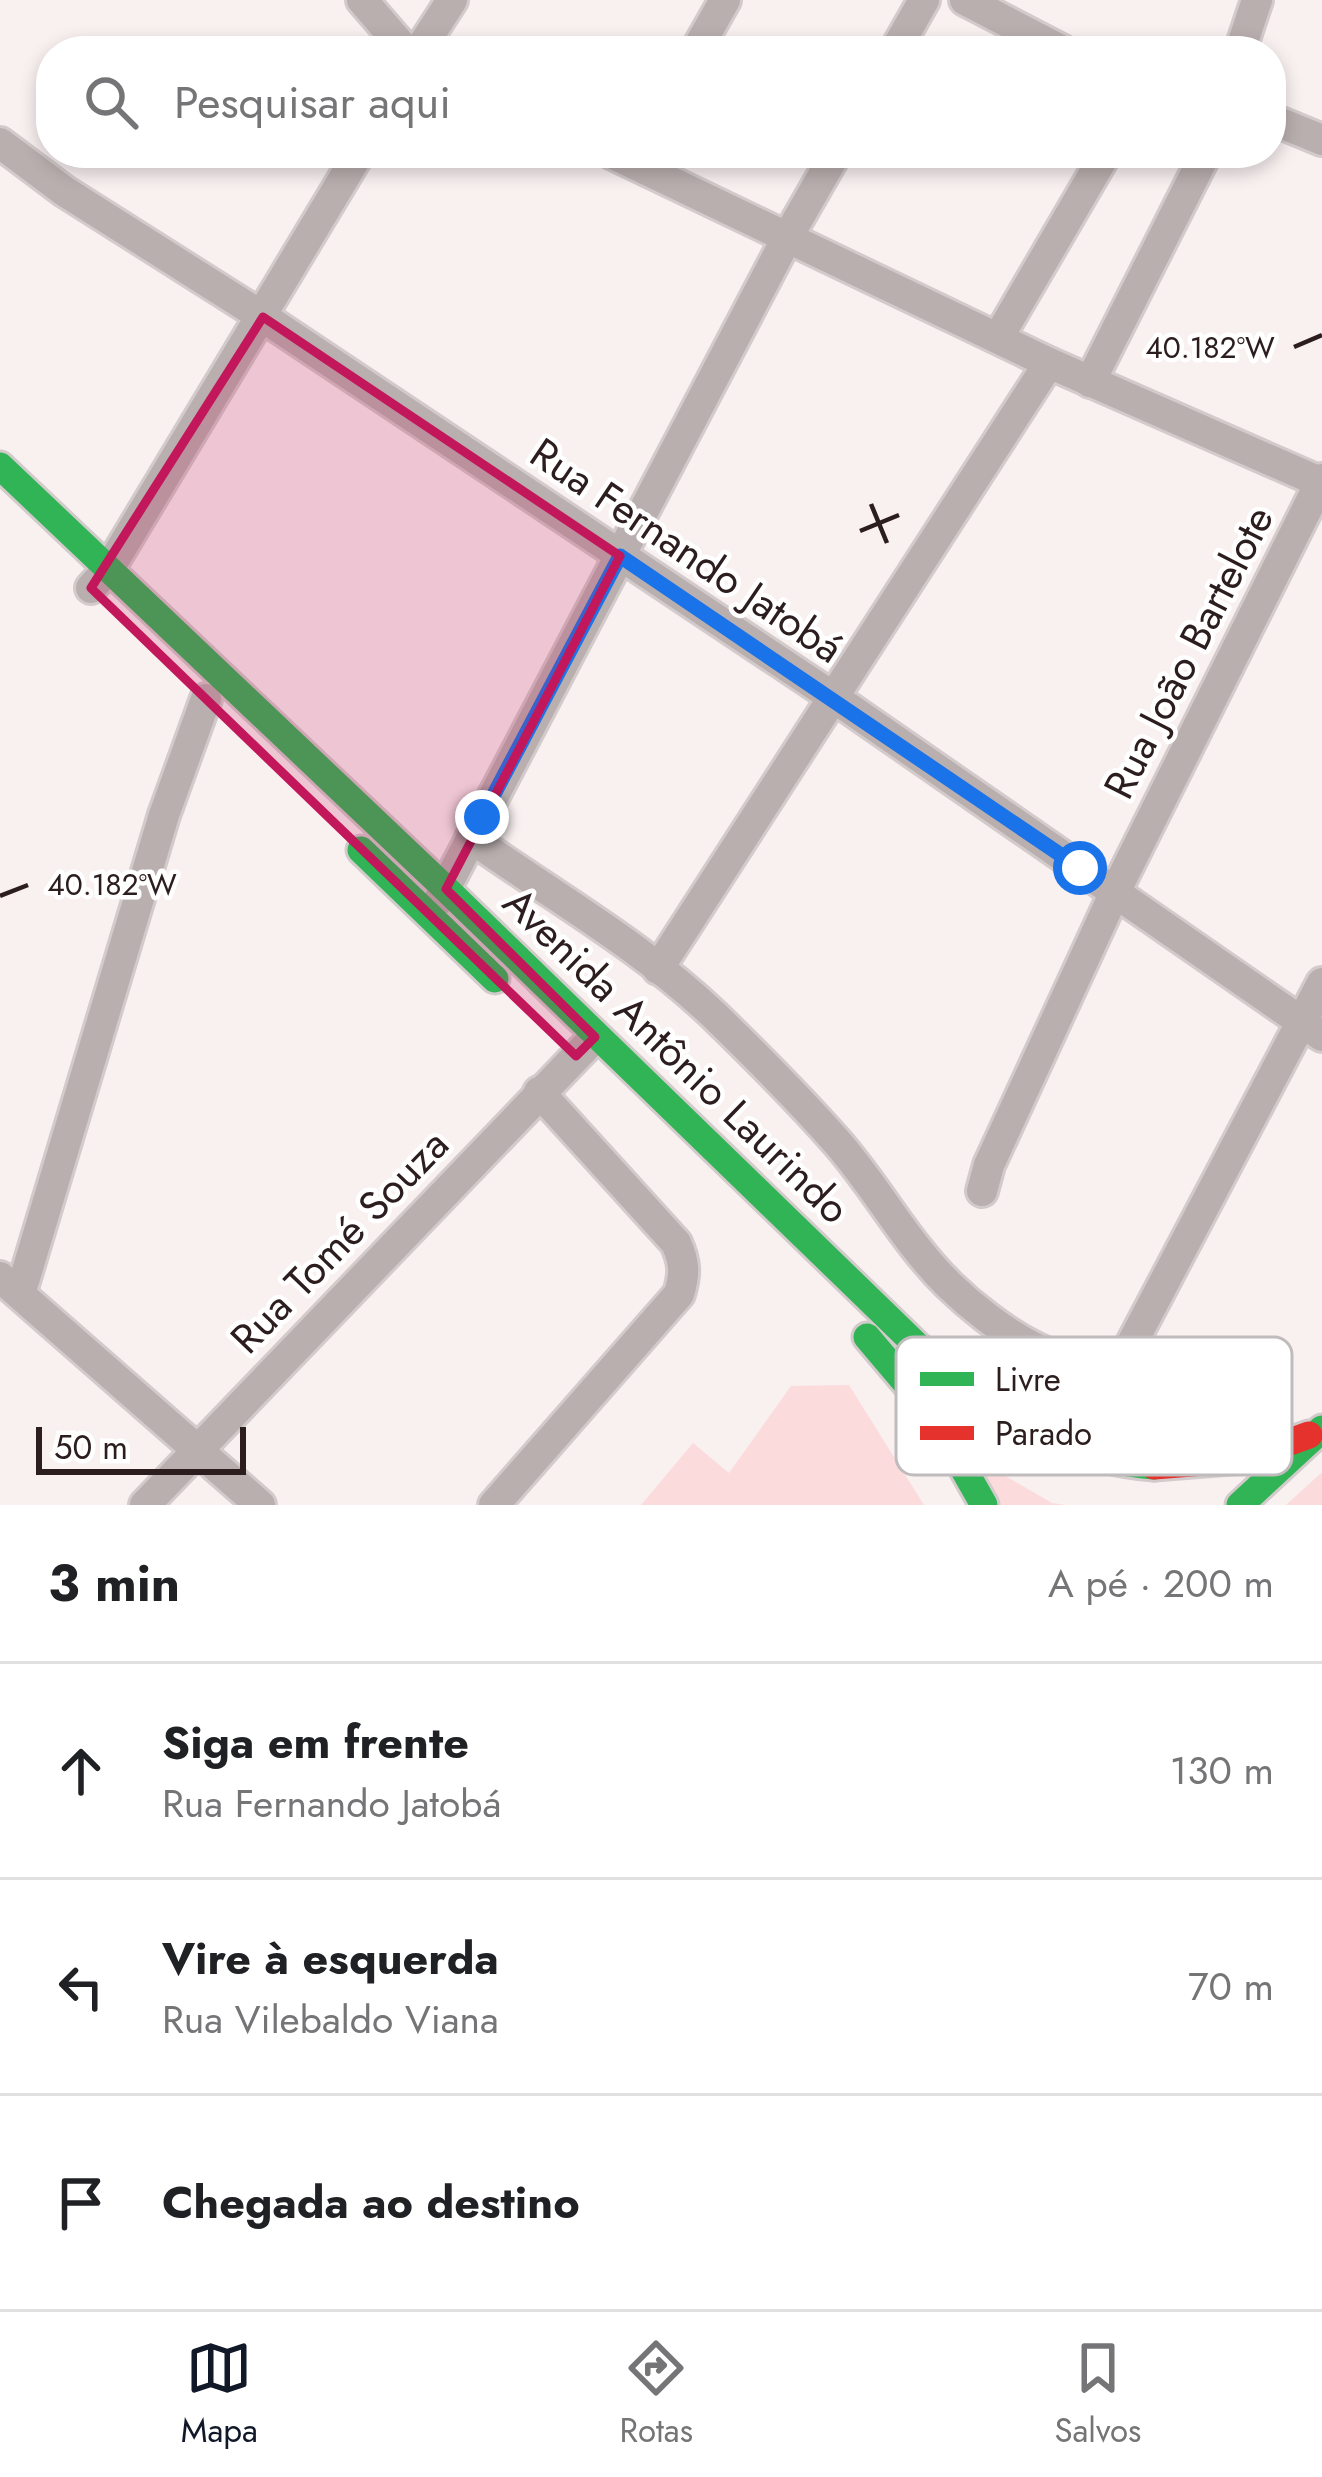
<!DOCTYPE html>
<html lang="pt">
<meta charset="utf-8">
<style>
:root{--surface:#fff;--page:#f6f6f6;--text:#202124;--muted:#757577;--line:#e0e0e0;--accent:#111827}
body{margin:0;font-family:Jost,sans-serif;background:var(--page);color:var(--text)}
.scale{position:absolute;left:36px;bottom:30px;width:210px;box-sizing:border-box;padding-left:12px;border:6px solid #2c1d1e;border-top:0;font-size:33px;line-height:42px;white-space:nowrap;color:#2c1d1e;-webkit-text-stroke:9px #fff;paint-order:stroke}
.stop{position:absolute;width:36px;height:36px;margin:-27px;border:9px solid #1a73e8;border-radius:50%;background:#fff}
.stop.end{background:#1a73e8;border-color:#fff;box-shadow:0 3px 12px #0008}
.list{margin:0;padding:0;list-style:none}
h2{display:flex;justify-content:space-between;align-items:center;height:156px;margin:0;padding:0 48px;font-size:51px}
h2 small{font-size:39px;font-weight:400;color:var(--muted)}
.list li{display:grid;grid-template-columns:78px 1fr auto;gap:36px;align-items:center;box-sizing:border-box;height:216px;padding:0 48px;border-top:3px solid var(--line)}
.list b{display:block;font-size:45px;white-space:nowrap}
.list p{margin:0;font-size:39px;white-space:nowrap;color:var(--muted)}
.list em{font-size:39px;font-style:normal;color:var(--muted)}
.icon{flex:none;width:66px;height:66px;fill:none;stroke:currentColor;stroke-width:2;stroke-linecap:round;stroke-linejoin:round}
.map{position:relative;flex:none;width:1322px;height:1505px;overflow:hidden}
.search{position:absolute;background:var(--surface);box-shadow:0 6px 18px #0003;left:36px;right:36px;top:36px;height:132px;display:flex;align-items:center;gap:30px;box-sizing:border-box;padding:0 42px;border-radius:48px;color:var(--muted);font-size:45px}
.sheet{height:804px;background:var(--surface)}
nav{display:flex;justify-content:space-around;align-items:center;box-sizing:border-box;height:168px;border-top:3px solid var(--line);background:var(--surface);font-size:33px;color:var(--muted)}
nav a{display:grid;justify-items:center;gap:6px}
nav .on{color:var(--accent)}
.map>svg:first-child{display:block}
.green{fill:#fcdbdd}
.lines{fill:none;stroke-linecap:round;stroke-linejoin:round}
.street-casing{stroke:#d3cbcb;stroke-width:36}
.fast-casing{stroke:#d3cbcb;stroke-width:33}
.jam-casing{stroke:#d3cbcb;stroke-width:33}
.street{stroke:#baafaf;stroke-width:30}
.fast{stroke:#30b455;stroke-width:27}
.jam{stroke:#e5322d;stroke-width:27}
.route{stroke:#1a73e8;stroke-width:15}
.marked{fill:#c2185b;fill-opacity:0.2;stroke:#c2185b;stroke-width:9;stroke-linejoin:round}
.ticks{fill:none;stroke:#2c1d1e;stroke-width:4.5}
.labels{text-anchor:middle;stroke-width:9;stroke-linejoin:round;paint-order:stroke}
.street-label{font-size:42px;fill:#2c1d1e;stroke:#fff}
.key{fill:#fff;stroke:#c0bbbc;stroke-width:3}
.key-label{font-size:33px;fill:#2c1d1e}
.ticks-label{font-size:30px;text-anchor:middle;fill:#2c1d1e;stroke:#fff;stroke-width:9;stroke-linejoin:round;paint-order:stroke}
</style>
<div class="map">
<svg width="1322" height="1505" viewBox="0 0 1322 1505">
<rect width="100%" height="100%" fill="#f9f0f0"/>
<g class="green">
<path d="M849 1385 924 1505H641L693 1443 729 1473 791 1386Z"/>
<path d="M985 1464 1052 1503 1066 1505H992Z"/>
<path d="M1322 1473V1505H1286L1320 1474Z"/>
</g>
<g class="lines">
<defs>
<g id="street">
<path d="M362 0 406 51"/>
<path d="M965 0 1063 51"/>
<path d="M419 51 452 0"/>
<path d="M696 51 725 0"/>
<path d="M895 51 924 0"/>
<path d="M1240 51 1257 0"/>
<path d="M1271 119 1322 140"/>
<path d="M0 143 64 191 263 317 833 697 1322 1036"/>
<path d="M611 153 1049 363 1322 483"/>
<path d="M998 338 1106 153"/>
<path d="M1090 382 1206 153"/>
<path d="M91 588 110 567 359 153"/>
<path d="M471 838C553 896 643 947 715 1016 756 1056 798 1098 836 1141 876 1186 905 1242 949 1285 987 1322 1081 1396 1130 1347L1322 983"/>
<path d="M439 900 787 238 836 153"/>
<path d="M658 969 1049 363"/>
<path d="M982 1191 989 1165 1115 892 1322 479"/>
<path d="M0 1277 260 1505"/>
<path d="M21 1291 164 815 206 699"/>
<path d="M145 1505 595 1037"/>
<path d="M494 1505 679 1294C685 1274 685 1263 676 1243L539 1092"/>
</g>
<g id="fast">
<path d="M0 466 446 889 939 1367C1005 1419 1068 1460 1154 1466"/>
<path d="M361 850 495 979"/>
<path d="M867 1337 933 1415 984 1505"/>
<path d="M1240 1505 1322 1429"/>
</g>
<path id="jam" d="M1154 1466 1243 1459 1309 1435"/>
</defs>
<use href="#street" class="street-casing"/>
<use href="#fast" class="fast-casing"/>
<use href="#jam" class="jam-casing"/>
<use href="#street" class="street"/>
<use href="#fast" class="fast"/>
<use href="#jam" class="jam"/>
</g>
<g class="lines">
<path class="route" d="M482 817 620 556 1080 868"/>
</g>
<path class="marked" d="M263 317 620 556 446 889 595 1037 576 1056 91 588Z"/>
<path class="ticks" d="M1294 347 1322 335M871 504 887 543M860 531 899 515M0 896 28 885"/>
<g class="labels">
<g class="street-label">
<text transform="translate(687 550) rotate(34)" y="15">Rua Fernando Jatobá</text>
<text transform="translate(1188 652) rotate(-63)" y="15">Rua João Bartelote</text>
<text transform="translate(677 1055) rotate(44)" y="15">Avenida Antônio Laurindo</text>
<text transform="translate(339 1241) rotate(-46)" y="15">Rua Tomé Souza</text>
</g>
</g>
<rect x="896" y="1337" width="396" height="138" rx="18" class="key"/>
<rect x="920" y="1372" width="54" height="14" fill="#30b455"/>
<rect x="920" y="1426" width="54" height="14" fill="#e5322d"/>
<g class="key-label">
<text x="995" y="1391">Livre</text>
<text x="995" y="1445">Parado</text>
</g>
<g class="ticks-label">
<text x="1210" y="358">40.182°W</text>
<text x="112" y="895">40.182°W</text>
</g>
</svg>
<div class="scale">50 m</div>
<div class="stop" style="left:1080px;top:868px"></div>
<div class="stop end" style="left:482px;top:817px"></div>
<div class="search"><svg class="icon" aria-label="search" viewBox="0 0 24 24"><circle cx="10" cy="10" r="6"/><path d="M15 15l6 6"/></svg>Pesquisar aqui</div>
</div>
<section class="sheet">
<h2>3 min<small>A pé · 200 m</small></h2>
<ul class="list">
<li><svg class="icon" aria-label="ahead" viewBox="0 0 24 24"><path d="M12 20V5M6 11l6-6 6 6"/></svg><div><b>Siga em frente</b><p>Rua Fernando Jatobá</p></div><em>130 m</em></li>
<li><svg class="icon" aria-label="left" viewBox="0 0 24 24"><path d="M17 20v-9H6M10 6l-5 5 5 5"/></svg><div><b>Vire à esquerda</b><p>Rua Vilebaldo Viana</p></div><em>70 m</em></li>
<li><svg class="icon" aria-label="arrive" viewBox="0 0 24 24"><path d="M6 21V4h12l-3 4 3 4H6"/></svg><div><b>Chegada ao destino</b></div></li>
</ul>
</section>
<nav>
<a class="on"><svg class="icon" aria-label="map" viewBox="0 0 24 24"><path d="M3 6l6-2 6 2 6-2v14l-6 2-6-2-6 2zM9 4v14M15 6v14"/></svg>Mapa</a>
<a><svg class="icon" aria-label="directions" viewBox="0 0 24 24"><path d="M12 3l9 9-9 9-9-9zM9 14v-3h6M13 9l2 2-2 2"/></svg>Rotas</a>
<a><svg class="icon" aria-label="saved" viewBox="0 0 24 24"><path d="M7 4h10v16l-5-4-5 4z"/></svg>Salvos</a>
</nav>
